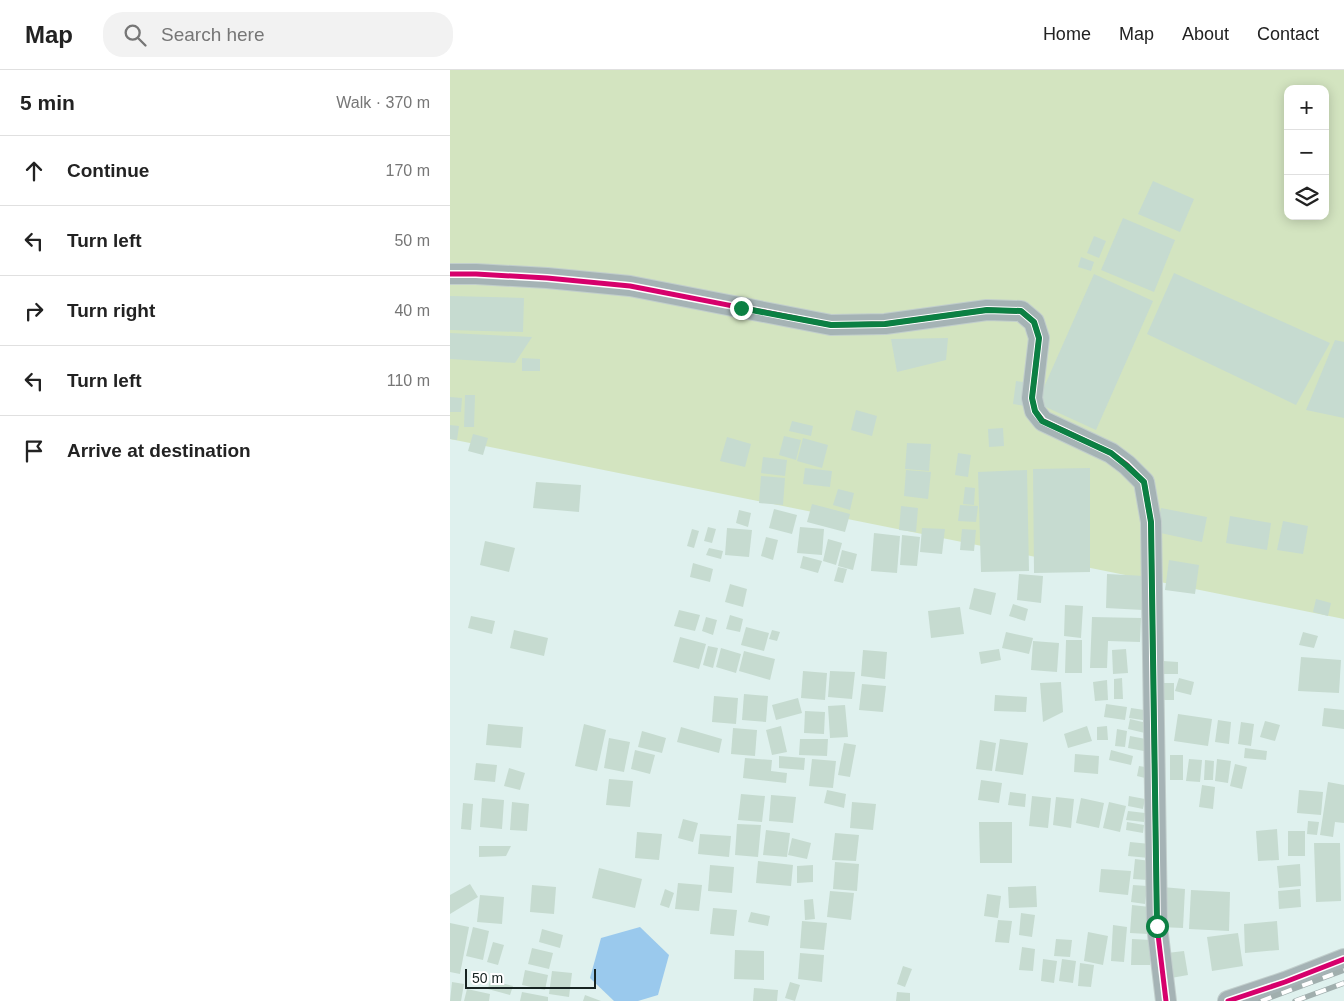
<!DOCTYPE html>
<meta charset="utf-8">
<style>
:root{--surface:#fff;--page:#f2f2f2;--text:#222;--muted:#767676;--line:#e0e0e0}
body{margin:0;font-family:Helvetica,sans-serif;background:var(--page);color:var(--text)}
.controls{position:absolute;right:15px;top:15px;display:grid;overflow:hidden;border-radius:10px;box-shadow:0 2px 12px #0003}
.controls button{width:45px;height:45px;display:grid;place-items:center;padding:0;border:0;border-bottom:1px solid var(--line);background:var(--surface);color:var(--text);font:25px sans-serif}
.scale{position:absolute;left:15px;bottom:12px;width:131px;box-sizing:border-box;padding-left:5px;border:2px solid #162321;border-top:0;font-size:14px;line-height:18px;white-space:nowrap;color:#162321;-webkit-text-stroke:4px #fff;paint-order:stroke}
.stop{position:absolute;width:15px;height:15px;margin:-11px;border:4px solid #0b8043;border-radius:50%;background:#fff}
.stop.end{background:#0b8043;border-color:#fff;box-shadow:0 1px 5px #0008}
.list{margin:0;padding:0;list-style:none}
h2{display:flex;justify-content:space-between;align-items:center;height:65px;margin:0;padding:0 20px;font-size:21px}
h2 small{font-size:16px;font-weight:400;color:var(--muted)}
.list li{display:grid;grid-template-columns:32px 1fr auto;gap:15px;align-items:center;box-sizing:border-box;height:70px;padding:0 20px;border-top:1px solid var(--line)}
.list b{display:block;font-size:19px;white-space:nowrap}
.list em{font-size:16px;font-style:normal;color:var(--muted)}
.icon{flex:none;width:28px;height:28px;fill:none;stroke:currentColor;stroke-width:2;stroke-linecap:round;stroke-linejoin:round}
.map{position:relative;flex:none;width:894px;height:931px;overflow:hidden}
header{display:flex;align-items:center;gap:30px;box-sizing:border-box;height:70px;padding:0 25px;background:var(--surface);border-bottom:1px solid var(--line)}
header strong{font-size:24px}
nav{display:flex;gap:28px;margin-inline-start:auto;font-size:18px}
.search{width:350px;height:45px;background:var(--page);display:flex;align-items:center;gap:12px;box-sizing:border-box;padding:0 18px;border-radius:20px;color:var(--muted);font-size:19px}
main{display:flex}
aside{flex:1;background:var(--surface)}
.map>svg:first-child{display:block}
.green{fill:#d3e4c0;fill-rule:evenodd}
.water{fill:#9ac9ed}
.building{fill:#c6dbd0}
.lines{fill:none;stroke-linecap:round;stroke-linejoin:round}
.street-casing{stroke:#c1cecc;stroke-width:22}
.street{stroke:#a5b3b5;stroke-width:20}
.rail-casing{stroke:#a1afae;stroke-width:5.5}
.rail{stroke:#fff;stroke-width:4;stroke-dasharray:11;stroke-linecap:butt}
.cycleway-casing{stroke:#fff;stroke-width:8}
.cycleway{stroke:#d6006c;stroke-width:5}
.route{stroke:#0b8043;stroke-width:6}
</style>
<header>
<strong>Map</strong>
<div class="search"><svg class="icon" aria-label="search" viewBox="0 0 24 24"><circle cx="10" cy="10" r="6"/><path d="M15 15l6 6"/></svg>Search here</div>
<nav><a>Home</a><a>Map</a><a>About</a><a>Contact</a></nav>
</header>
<main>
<aside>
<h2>5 min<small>Walk · 370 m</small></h2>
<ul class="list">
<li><svg class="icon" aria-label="ahead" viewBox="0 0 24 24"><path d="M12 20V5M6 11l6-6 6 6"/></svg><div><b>Continue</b></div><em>170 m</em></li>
<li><svg class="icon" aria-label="left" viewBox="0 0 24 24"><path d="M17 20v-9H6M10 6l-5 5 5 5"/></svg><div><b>Turn left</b></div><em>50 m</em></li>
<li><svg class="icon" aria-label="right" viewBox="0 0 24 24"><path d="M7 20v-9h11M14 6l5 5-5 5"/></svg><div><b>Turn right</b></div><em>40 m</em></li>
<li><svg class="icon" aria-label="left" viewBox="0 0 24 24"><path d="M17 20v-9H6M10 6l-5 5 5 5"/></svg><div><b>Turn left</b></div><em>110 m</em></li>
<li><svg class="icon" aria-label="arrive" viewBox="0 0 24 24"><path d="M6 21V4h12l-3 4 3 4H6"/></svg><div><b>Arrive at destination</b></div></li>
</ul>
</aside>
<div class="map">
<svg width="894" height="931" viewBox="0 0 894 931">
<rect width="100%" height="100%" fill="#dff1ee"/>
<path class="green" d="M0 0H894V549L0 369ZM838 19H875V146H838Z"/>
<path class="water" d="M190 857 219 885 208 925 188 931H164L140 908 151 868Z"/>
<g class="building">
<path d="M703 111 744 129 730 162 688 144Z"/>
<path d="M673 148 725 170 704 222 651 200Z"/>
<path d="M644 166 656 171 649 188 637 183Z"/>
<path d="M631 187 644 192 641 201 628 197Z"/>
<path d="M724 203 880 273 846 335 697 264Z"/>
<path d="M644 204 703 231 646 360 587 333Z"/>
<path d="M0 226 74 228 73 262 0 260Z"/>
<path d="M0 263 82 267 65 293 0 289Z"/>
<path d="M498 268 496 290 447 302 441 269Z"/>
<path d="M885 270 894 272V348L856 340Z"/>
<path d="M72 288 90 289V301H72Z"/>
<path d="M566 311 579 313 575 336 563 334Z"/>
<path d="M15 325H25L24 357H14Z"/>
<path d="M0 327 12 328 11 342H0Z"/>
<path d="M406 340 427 346 422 366 401 360Z"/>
<path d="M342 351 363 356 361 366 339 361Z"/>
<path d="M0 355 9 356 7 370 0 369Z"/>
<path d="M553 358 554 376 539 377 538 359Z"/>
<path d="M23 364 38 368 33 385 18 381Z"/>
<path d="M334 366 351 370 346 390 329 385Z"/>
<path d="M277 367 301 374 295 397 270 391Z"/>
<path d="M353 368 378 375 372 398 347 391Z"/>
<path d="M457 373 481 374 479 401 455 399Z"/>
<path d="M508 383 521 385 518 407 505 405Z"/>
<path d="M313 387 337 390 335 406 311 403Z"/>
<path d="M355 398 382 401 380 417 353 414Z"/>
<path d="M640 398V502L584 503 583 399Z"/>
<path d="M456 400 481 402 478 429 454 426Z"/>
<path d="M577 400 579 501 531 502 528 402Z"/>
<path d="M311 406 335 408 333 435 309 433Z"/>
<path d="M86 412 131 415 129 442 83 438Z"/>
<path d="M515 417 525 418 524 435 513 434Z"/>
<path d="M388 419 404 423 400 440 383 435Z"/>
<path d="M362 434 400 444 395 462 357 452Z"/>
<path d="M510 435 528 436 526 452 508 451Z"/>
<path d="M451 436 468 438 466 462 449 460Z"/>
<path d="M711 438 757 447 752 472 706 462Z"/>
<path d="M324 439 347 445 342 464 319 458Z"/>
<path d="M289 440 301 443 298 457 286 453Z"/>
<path d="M780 446 821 453 817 480 776 473Z"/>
<path d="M833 451 858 456 853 484 827 480Z"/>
<path d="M258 457 266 459 262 473 254 471Z"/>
<path d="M350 457 374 459 372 485 347 483Z"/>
<path d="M277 458 302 460 299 487 275 485Z"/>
<path d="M472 458 495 459 492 484 470 482Z"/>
<path d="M242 459 249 461 244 478 237 476Z"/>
<path d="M512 459 526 460 524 481 510 480Z"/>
<path d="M424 463 450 466 447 503 421 501Z"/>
<path d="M452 465 470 467 467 496 450 495Z"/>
<path d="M316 467 328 470 323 490 311 486Z"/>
<path d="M378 469 392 473 386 495 373 491Z"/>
<path d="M35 471 65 478 59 502 30 495Z"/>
<path d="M259 478 273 481 271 489 256 485Z"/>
<path d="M392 480 407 484 403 500 388 496Z"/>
<path d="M353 486 372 491 368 503 350 498Z"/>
<path d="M719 490 749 495 745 524 715 520Z"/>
<path d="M243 493 263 499 260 512 240 507Z"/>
<path d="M388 497 397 499 393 513 384 511Z"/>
<path d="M569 504 593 506 591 533 567 530Z"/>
<path d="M657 504 695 506 693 540 656 538Z"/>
<path d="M280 514 297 519 293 537 275 532Z"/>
<path d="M524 518 546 523 541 545 519 539Z"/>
<path d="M866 529 881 533 878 546 863 542Z"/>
<path d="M563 534 578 539 575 551 559 546Z"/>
<path d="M615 535 633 536 631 568 614 566Z"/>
<path d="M510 537 514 564 481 568 478 541Z"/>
<path d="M229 540 250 545 245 561 224 556Z"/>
<path d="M280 545 293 549 290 562 276 559Z"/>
<path d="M21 546 45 551 42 564 18 558Z"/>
<path d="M256 547 267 550 263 565 252 561Z"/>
<path d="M642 547 691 548 690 572 658 571 657 598H640Z"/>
<path d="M296 557 319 563 314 581 291 575Z"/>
<path d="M64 560 98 568 94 586 60 578Z"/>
<path d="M322 560 330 562 327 571 319 569Z"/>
<path d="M556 562 583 568 579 584 552 578Z"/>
<path d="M853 562 868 566 864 578 849 575Z"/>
<path d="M230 567 256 574 249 599 223 592Z"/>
<path d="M616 570H632V603H615Z"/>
<path d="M583 571 609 573 607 602 581 600Z"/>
<path d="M258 576 268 578 263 598 253 595Z"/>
<path d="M271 578 291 584 286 603 266 597Z"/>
<path d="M549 579 551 590 531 594 529 582Z"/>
<path d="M676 579 678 603 663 604 662 580Z"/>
<path d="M413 580 437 582 435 609 411 606Z"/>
<path d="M294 581 325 589 320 610 289 601Z"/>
<path d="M851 587 891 590 889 623 848 621Z"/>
<path d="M713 591 728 592V604H713Z"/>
<path d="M353 601 377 603 375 630 351 628Z"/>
<path d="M380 601 405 602 402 629 378 627Z"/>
<path d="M672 608 673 629H664V609Z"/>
<path d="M729 608 744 612 741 625 725 621Z"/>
<path d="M657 610 658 630 645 631 643 612Z"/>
<path d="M611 612 613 642 593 652 590 613Z"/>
<rect x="711" y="613" width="13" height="17"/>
<path d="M412 614 436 616 433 642 409 640Z"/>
<path d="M294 624 318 626 316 652 292 650Z"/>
<path d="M545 625 577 627 576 642 544 641Z"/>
<path d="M264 626 288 628 286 654 262 652Z"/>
<path d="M348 628 352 643 326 650 322 635Z"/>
<path d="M656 634 677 637 675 650 654 647Z"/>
<path d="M395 635 398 667 380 668 378 636Z"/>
<path d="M681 638 701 641 699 651 679 648Z"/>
<path d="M874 638 894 640V659L872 656Z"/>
<path d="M355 641 375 642 374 664 354 663Z"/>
<path d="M728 644 762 649 758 676 724 671Z"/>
<path d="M680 649 701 654 699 664 678 659Z"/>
<path d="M768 650 781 652 779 674 765 672Z"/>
<path d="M815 651 830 655 825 671 810 667Z"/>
<path d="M791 652 804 654 801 676 788 674Z"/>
<path d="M38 654 73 657 71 678 36 675Z"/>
<path d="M134 654 156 660 147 701 125 696Z"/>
<path d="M331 656 337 682 322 685 316 660Z"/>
<path d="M637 656 642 671 618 678 614 664Z"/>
<path d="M657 656 658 670H647V657Z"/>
<path d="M231 657 272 669 269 683 227 672Z"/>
<path d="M283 658 307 660 305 686 281 684Z"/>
<path d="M667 659 677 661 675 677 665 676Z"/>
<path d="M192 661 216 668 212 683 188 677Z"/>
<path d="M680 666 701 670 699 682 678 678Z"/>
<path d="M159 668 180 672 174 702 154 698Z"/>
<path d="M350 669H378L377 686 349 685Z"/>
<path d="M550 669 578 673 573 705 545 701Z"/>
<path d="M530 670 546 673 542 701 526 699Z"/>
<path d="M394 673 406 675 400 707 388 705Z"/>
<path d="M795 678 817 681 816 690 794 688Z"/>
<path d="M185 680 205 685 200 704 181 699Z"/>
<path d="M661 680 683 686 681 695 659 690Z"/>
<path d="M625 684 649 686 648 704 624 702Z"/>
<rect x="720" y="685" width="13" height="25"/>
<path d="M329 686 355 688 354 700 329 698Z"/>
<path d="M295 688 322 690 321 701 337 703 336 713 293 708Z"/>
<path d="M362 689 386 691 383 718 359 716Z"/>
<path d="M739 689 752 690 750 712 736 711Z"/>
<path d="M767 689 781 691 778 713 765 711Z"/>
<path d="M755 690 764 691 763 710H754Z"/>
<path d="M26 693 47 695 45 712 24 710Z"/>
<path d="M785 694 797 697 792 719 780 716Z"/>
<path d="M689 696 701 698 699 709 687 706Z"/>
<path d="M59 698 75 703 70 720 54 716Z"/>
<path d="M159 709 183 711 180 737 156 735Z"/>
<path d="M531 710 552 713 549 733 528 730Z"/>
<path d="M878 712 894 715V753L885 752 883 767 870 765Z"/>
<path d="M752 715 765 717 763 739 749 737Z"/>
<path d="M377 720 396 724 394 738 374 733Z"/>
<path d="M849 720 873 722 871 745 847 743Z"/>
<path d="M560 722 576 724 575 737 558 735Z"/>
<path d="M291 724 315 726 312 752 288 750Z"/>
<path d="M321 725 346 727 343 753 319 751Z"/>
<path d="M582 726 601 728 598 758 579 756Z"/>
<path d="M679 726 695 729 693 739 678 736Z"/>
<path d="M606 727 624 729 621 758 603 755Z"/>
<path d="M32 728 54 730 52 759 30 757Z"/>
<path d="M631 728 654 733 649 758 626 753Z"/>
<path d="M62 732 79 734 77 761 60 760Z"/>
<path d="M402 732 426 734 423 760 400 758Z"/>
<path d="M659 732 676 736 670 762 653 758Z"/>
<path d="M13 733 23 734 21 760 11 759Z"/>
<path d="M678 741 695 743 694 752 676 750Z"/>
<path d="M233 749 248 753 243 772 228 768Z"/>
<path d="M858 751 869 752 867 765 857 764Z"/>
<path d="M529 752H562V793H530Z"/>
<path d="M677 752 694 755 693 763 676 760Z"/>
<path d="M287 754 311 755 308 787 285 785Z"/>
<path d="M827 759 829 790 808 791 806 761Z"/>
<path d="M316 760 340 763 337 787 313 785Z"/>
<rect x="838" y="761" width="17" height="25"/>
<path d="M187 762 212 764 209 790 185 788Z"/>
<path d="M385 763 409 765 406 791 382 790Z"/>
<path d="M250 764 281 766 279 787 248 784Z"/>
<path d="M342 768 361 773 357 789 338 785Z"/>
<path d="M680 772 700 774 699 788 678 786Z"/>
<path d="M864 773H890L891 831 866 832Z"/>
<path d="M29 776H61L56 786 29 787Z"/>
<path d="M685 789 700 791 698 810 683 809Z"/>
<path d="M308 791 343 795 341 816 306 813Z"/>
<path d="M385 792 409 794 407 821 383 819Z"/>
<path d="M850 794 851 816 829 818 827 796Z"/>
<path d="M260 795 284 797 282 823 258 821Z"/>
<path d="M363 795V812L347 813V796Z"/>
<path d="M149 798 192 809 185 838 142 828Z"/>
<path d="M651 799 681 801 678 825 649 822Z"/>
<path d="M228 813 252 815 249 841 225 839Z"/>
<path d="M20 814 28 827 0 844V825Z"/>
<path d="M82 815 106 817 104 844 80 842Z"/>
<path d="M683 815 697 816 695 834 681 832Z"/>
<path d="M586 816 587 837 559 838 558 817Z"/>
<path d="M712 817 735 819 733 858 710 857Z"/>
<path d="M215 819 224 823 219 838 210 835Z"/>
<path d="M850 819 851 837 829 839 828 821Z"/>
<path d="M741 820 780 822 779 861 739 859Z"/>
<path d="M380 821 404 823 401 850 377 847Z"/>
<path d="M537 824 551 826 548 848 534 846Z"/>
<path d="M30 825 54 827 52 854 27 852Z"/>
<path d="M363 829 365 849 355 850 354 830Z"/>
<path d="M682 835 700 837 698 864 680 863Z"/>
<path d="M263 838 287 840 284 866 260 864Z"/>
<path d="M301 842 320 846 318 856 298 852Z"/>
<path d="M571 843 585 845 582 867 569 865Z"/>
<path d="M548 850 562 851 559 873 545 872Z"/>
<path d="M352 851 377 853 374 880 350 878Z"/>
<path d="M827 851 829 880 795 883 794 854Z"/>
<path d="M0 853 19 857 10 904 0 902Z"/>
<path d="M663 855 677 857 674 892 661 891Z"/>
<path d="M23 857 39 861 33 890 16 886Z"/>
<path d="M92 859 113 865 110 878 89 872Z"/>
<path d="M638 862 658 866 653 895 634 891Z"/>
<path d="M788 863 793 896 762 901 757 867Z"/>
<path d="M606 869 622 870 620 887 604 886Z"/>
<path d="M682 869 701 870 700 895H681Z"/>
<path d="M43 872 54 875 48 895 37 892Z"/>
<path d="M572 877 585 879 583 901 569 900Z"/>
<path d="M82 878 103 883 99 899 78 894Z"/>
<path d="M285 880 314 881V910L284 909Z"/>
<path d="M734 881 738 905 721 908 717 883Z"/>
<path d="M350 883 374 885 372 912 348 909Z"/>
<path d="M593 889 607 891 604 913 591 911Z"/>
<path d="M612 889 626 891 623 913 609 911Z"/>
<path d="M630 893 644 895 641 917 628 916Z"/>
<path d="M453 896 462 899 455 917 447 914Z"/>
<path d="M75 900 98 905 95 920 72 915Z"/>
<path d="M102 901 122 903 119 927 99 924Z"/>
<path d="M40 910 63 916 60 925 38 919Z"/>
<path d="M2 912 14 914 11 931H0Z"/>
<path d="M340 912 350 915 345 931 335 928Z"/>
<path d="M304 918 328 920 327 931H303Z"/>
<path d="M17 919 40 924 39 931H14Z"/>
<path d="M72 922 98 927V931H70Z"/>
<path d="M447 922 460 923V931H446Z"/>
<path d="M135 925 151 931H133Z"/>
</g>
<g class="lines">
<defs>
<g id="street">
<path d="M0 204H26L97 208 180 216 381 255 435 254 537 240 571 241 584 252 589 268 582 328 585 341 593 351 661 383 677 395 694 412 701 452 707 856 716 931"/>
<path d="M778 931 835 912 894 889"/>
</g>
</defs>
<use href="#street" class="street-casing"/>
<use href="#street" class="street"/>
<defs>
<g id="rail">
<path d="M811 931 894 900"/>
<path d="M845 931 894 913"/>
</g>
</defs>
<use href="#rail" class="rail-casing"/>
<use href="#rail" class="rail"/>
<defs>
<g id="cycleway">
<path d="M0 204H26L97 208 180 216 381 255 435 254 537 240 571 241 584 252 589 268 582 328 585 341 593 351 661 383 677 395 694 412 701 452 707 856 716 931"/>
<path d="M778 931 835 912 894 889"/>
</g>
</defs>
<use href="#cycleway" class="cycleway-casing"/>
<use href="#cycleway" class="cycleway"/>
</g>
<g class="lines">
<path class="route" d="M291 238 381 255 435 254 537 240 571 241 584 252 589 268 582 328 585 341 592 351 661 383 677 396 694 412 701 452 707 856"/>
</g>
</svg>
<div class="controls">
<button>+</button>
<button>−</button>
<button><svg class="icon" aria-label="layers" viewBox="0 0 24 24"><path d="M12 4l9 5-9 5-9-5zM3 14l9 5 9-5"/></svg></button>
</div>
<div class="scale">50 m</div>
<div class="stop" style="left:707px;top:856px"></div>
<div class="stop end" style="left:291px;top:238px"></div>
</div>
</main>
